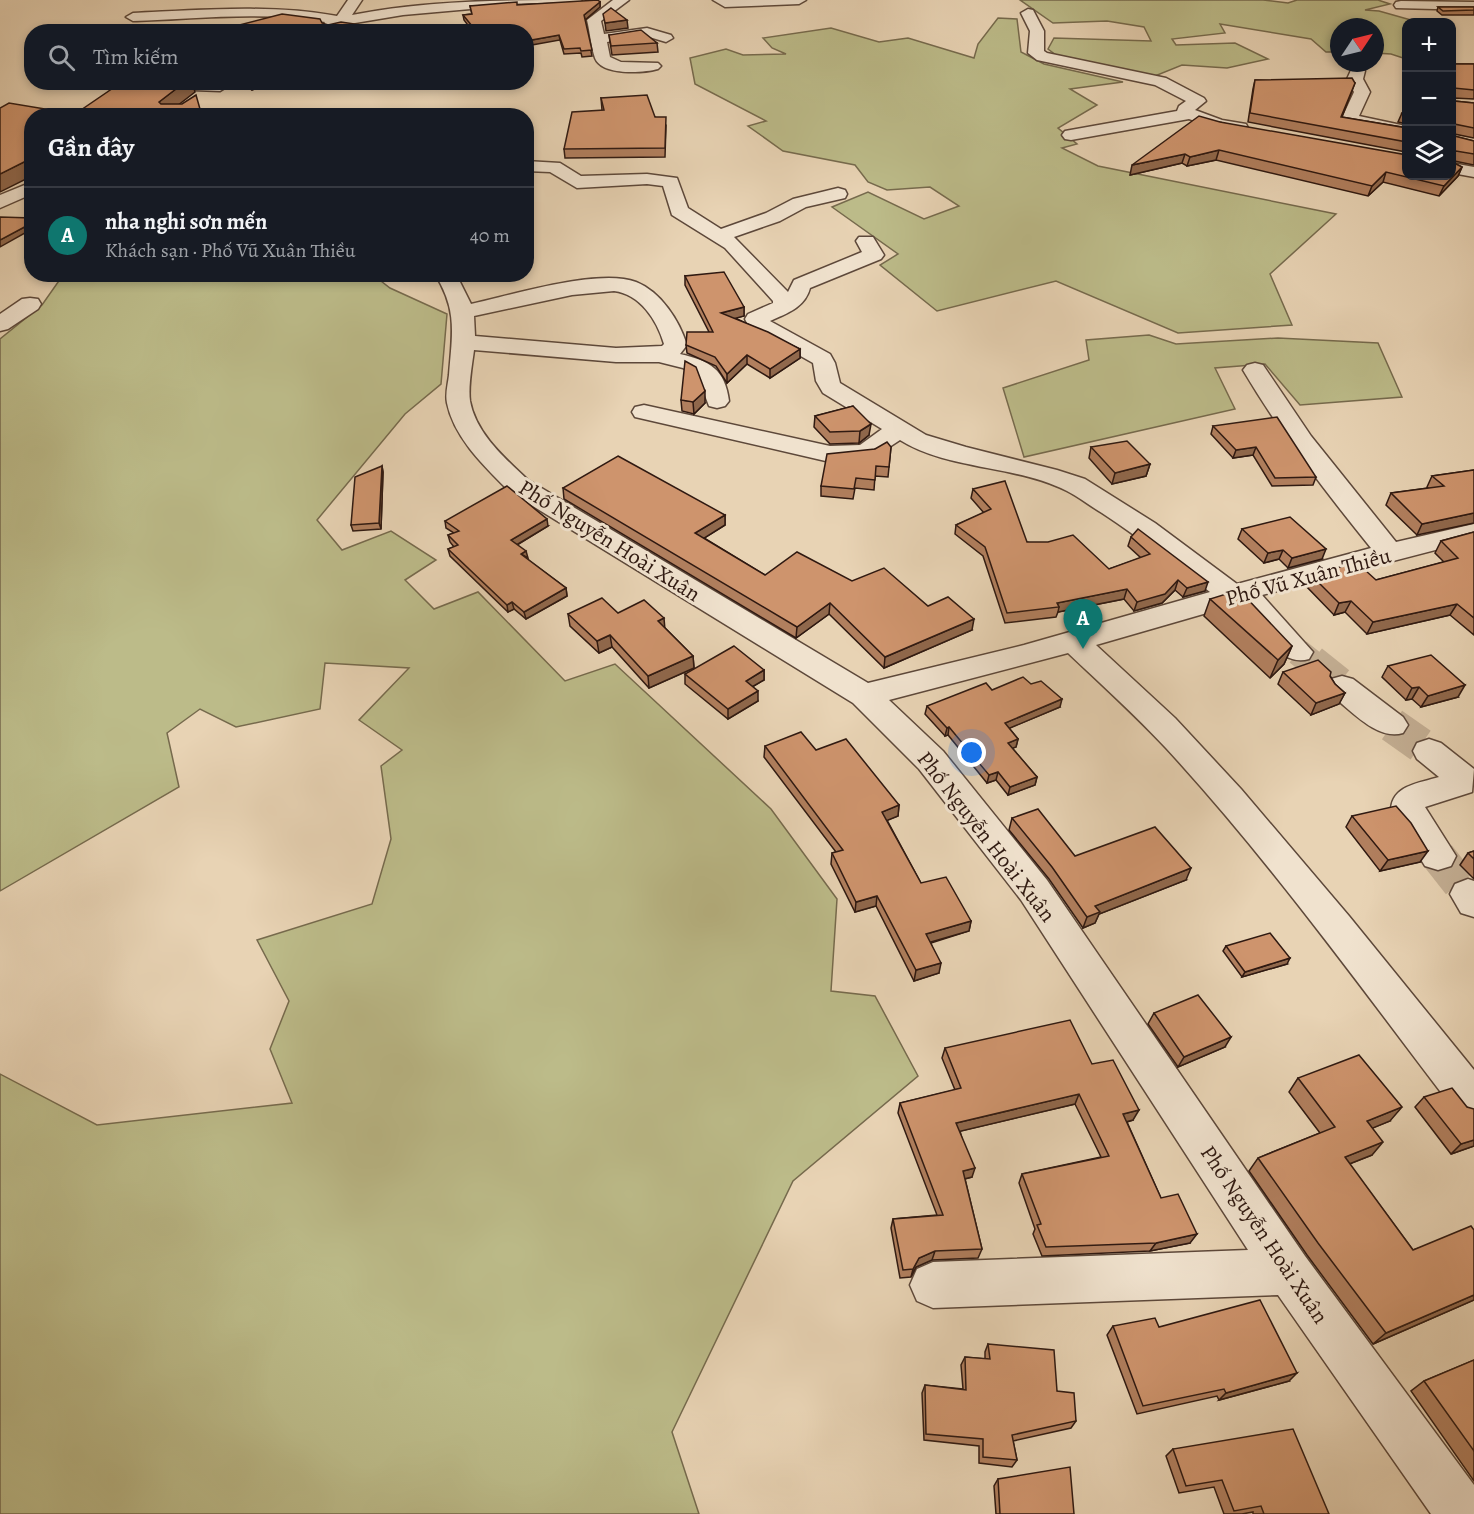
<!DOCTYPE html>
<html lang="vi">
<meta charset="utf-8">
<style>
:root{--surface:#171b24;--page:#242831;--text:#f1f3f6;--muted:#9ea1a6;--line:#363941;--accent:#0f766e}
body{margin:0;font-family:Alegreya,serif;background:var(--page);color:var(--text)}
.controls{position:absolute;right:18px;top:18px;display:grid;overflow:hidden;border-radius:12px;box-shadow:0 3px 9px #0003}
.controls button{width:54px;height:54px;display:grid;place-items:center;padding:0;border:0;border-bottom:2px solid var(--line);background:var(--surface);color:var(--text);font:30px sans-serif}
.compass{position:absolute;left:1330px;top:18px;width:54px;height:54px;border-radius:50%;background:var(--surface);box-shadow:0 3px 9px #0003;rotate:55deg}
.you{position:absolute;left:972px;top:753px;width:21px;height:21px;margin:-15px;border:4px solid #fff;border-radius:50%;background:#1a73e8;box-shadow:0 0 0 9px #1a73e833}
.badge{display:grid;place-items:center;width:39px;height:39px;border-radius:50%;background:var(--accent);color:#fff;font-size:20px;font-weight:700}
.pin{position:absolute;translate:-50% -50px;filter:drop-shadow(0 2px 3px #0008)}
.pin::after{content:'';position:absolute;top:32px;width:21px;height:18px;background:inherit;clip-path:polygon(0 0,100% 0,50% 100%)}
.list{margin:0;padding:0;list-style:none}
h2{display:flex;justify-content:space-between;align-items:center;height:78px;margin:0;padding:0 24px;font-size:26px}
h2 small{font-size:20px;font-weight:400;color:var(--muted)}
.list li{display:grid;grid-template-columns:39px 1fr auto;gap:18px;align-items:center;box-sizing:border-box;height:96px;padding:0 24px;border-top:2px solid var(--line)}
.list b{display:block;font-size:22px;white-space:nowrap}
.list p{margin:0;font-size:20px;white-space:nowrap;color:var(--muted)}
.list em{font-size:20px;font-style:normal;color:var(--muted)}
.icon{flex:none;width:33px;height:33px;fill:none;stroke:currentColor;stroke-width:2;stroke-linecap:round;stroke-linejoin:round}
.map{position:relative;flex:none;width:1474px;height:1514px;overflow:hidden}
.search{position:absolute;background:var(--surface);box-shadow:0 3px 9px #0003;left:24px;top:24px;width:510px;height:66px;display:flex;align-items:center;gap:15px;box-sizing:border-box;padding:0 21px;border-radius:24px;color:var(--muted);font-size:22px}
.panel{position:absolute;background:var(--surface);box-shadow:0 3px 9px #0003;left:24px;top:108px;width:510px;height:174px;border-radius:24px}
.map>svg:first-child{display:block}
.green{fill:#bcbb89;stroke:#766a4d;stroke-width:1.5}
.lines{fill:none;stroke-linecap:round;stroke-linejoin:round}
.minor-tunnel-far1{stroke:#c3ae93;stroke-width:27;stroke-dasharray:27 14;stroke-linecap:butt}
.minor-tunnel{stroke:#c3ae93;stroke-width:35;stroke-dasharray:35 17;stroke-linecap:butt}
.minor-casing{stroke:#5d483a;stroke-width:3}
.minor{fill:#f0e2ce;fill-rule:evenodd}
.wall{fill:#b17f5e;stroke:#2f1911;stroke-width:1.5}
.shaded-wall{fill:#90684c;stroke:#2f1911;stroke-width:1.5}
.building{fill:#ce946d;stroke:#2f1911;stroke-width:1.5}
.labels{text-anchor:middle;stroke-width:6;stroke-linejoin:round;paint-order:stroke}
.street-label{font-size:22px;fill:#2f1911;stroke:#f0e2ce}
</style>
<div class="map">
<svg width="1474" height="1514" viewBox="0 0 1474 1514">
<rect width="100%" height="100%" fill="#e8d3b4"/>
<filter id="stains"><feTurbulence type="fractalNoise" baseFrequency=".00333" numOctaves="4"/><feColorMatrix values="0 0 0 0 .2 0 0 0 0 .09 0 0 0 0 .02 0 0 0 .5 -.17"/></filter>
<radialGradient id="worn" r=".72"><stop offset=".6" stop-color="#630" stop-opacity="0"/><stop offset="1" stop-color="#630" stop-opacity=".3"/></radialGradient>
<g class="green">
<path d="M1020 0H1263L1288 3 1297 0H1378L1390 4 1365 10 1379 11 1418 22H1406V59L1391 54 1375 53V27H1339V52H1326L1311 39 1220 24 1225 33 1172 39 1176 45 1235 43 1268 59 1227 68 1182 65 1155 76 1056 55 1048 49 1054 38 1151 41 1144 27 1107 21 1053 23Z"/>
<path d="M998 18 1017 19 1021 52 1044 64 1123 82 1070 89 1097 105 1058 128 1077 144 1062 148 1098 166 1336 214 1270 274 1292 325 1178 333 1056 281 937 311 880 265 898 254 832 207 868 192 924 219 959 206 930 187 887 190 868 182 855 165 783 151 748 126 766 121 695 84 690 58 726 49 743 55 786 54 772 48 763 38 831 28 879 42 908 38 974 58 978 44Z"/>
<path d="M372 274 390 288 447 314 441 384 405 414 317 520 342 550 391 531 436 560 405 580 434 609 478 592 565 681 615 664 771 809 837 899 831 991 875 996 918 1076 793 1181 672 1432 699 1514H0V1074L97 1125 292 1103 270 1049 289 1001 257 940 372 904 391 839 381 766 402 750 359 720 409 668 325 663 320 709 236 727 200 709 167 733 179 787 0 891V339L42 305 63 275Z"/>
<path d="M1149 335 1176 344 1278 338 1378 343 1402 397 1300 405 1265 364 1215 368 1235 409 1024 457 1003 388 1089 360 1086 340Z"/>
</g>
<g class="lines">
<path class="minor-tunnel-far1" d="M1298 652 1313 664"/>
<g class="minor-tunnel">
<path d="M1311 662 1342 687"/>
<path d="M1392 725 1429 751"/>
<path d="M1438 856 1468 894"/>
</g>
<defs>
<g id="minor">
<path d="M348 0H362L352 15C428 0 505 0 582 0L575 4H528L403 15 355 23 330 29 325 28 323 25 325 22C262 11 196 19 133 21L126 17 133 13C201 10 270 4 337 16Z"/>
<path d="M613 0H629L601 21 604 34 647 28 671 35 673 38 666 42 646 36 607 42 610 57 621 62 658 63 661 66 658 69C643 73 602 76 595 58 591 46 590 32 587 20Z"/>
<path d="M713 0H806L799 4 725 7Z"/>
<path d="M1401 1 1474 2V10L1396 8 1394 5 1396 2Z"/>
<path d="M1028 9 1033 10 1044 31V51L1047 53 1166 78 1204 98 1206 101 1195 110 1222 120 1246 124 1248 128 1246 132 1240 133 1218 129 1189 119 1071 140 1065 139 1062 135 1065 131 1177 111 1179 106 1186 101 1155 85 1037 60 1028 53 1030 31 1021 13Z"/>
<path d="M1357 66 1365 71 1363 79 1370 92 1359 116 1406 126V136C1391 134 1351 130 1342 118L1354 92 1347 79 1352 68Z"/>
<path d="M104 82H225L228 86 220 91 112 87Z"/>
<path d="M526 161 560 163 581 176 647 174 677 178 688 208 721 229 766 213 793 199 838 188 845 190 847 194 845 198 806 207 780 221 734 237 788 292 794 280 862 252 856 241 859 237H873L884 255 881 259 810 288C805 307 788 313 770 321L830 354 835 363 840 383 926 435 966 447 1057 470 1085 479 1155 523 1237 584 1371 548C1325 491 1281 434 1243 370L1247 365 1255 363 1263 365 1311 436 1396 542 1474 524V540L1262 595 1313 652 1309 659C1278 668 1255 625 1238 604L1096 645 1175 718 1241 789 1349 916 1474 1070V1121L1459 1116C1364 992 1272 863 1166 748 1135 715 1101 684 1068 653L889 700 943 751 1047 880 1305 1256 1474 1485V1514H1431L1278 1295 933 1308 917 1301 910 1285 917 1269 933 1262 1248 1250 1021 900 919 769 853 703 510 492C485 467 454 438 447 403 445 394 448 384 449 375 452 334 458 311 435 274H456L471 304C512 295 599 268 636 282 661 292 679 320 687 345L680 354C710 361 725 369 729 401L725 406 717 408 709 406 698 377 683 368 659 362H616L474 350C472 366 468 386 470 401 476 434 506 459 528 480L868 683 1024 645 1210 592C1174 565 1139 537 1102 513 1090 506 1079 497 1067 491 1016 465 948 470 900 440L874 457 830 462 635 417 632 412 635 407 644 405 830 446 860 445 882 429 823 393 816 381 813 363 749 327 745 319 748 314 773 303V301L725 248 672 215 663 186 647 184 577 188 550 172 526 171ZM614 291C640 294 657 320 664 344L662 346 616 348 475 336 474 316 572 295Z"/>
<path d="M1452 163 1474 167V177L1452 173Z"/>
<path d="M32 182V194L0 208V195Z"/>
<path d="M30 298 38 299 41 304 38 309 8 329 0 331V314L22 299Z"/>
<path d="M1342 676 1353 679 1403 717 1408 725 1403 733C1377 741 1351 710 1331 695L1326 687 1331 679Z"/>
<path d="M1429 739 1441 743 1474 769 1472 792 1425 807 1456 856 1451 866 1438 870 1425 866 1391 811C1391 785 1420 783 1439 777L1417 759 1413 751 1417 743Z"/>
<path d="M1468 879 1474 881V917L1461 913 1450 894 1455 884Z"/>
</g>
</defs>
<use href="#minor" class="minor-casing"/>
<use href="#minor" class="minor"/>
</g>
<g class="wall">
<path d="M600 2V7L585 20 592 56 582 57 581 53 564 54 560 40 526 32H473L464 20 463 15 472 14 470 6Z"/>
<path d="M1438 7H1474V15H1442L1437 11Z"/>
<path d="M609 35 657 43 658 52 612 55Z"/>
<path d="M1452 64H1474V99L1454 98V101L1474 103V138L1454 134V136L1474 141V165L1454 161V163L1462 167 1458 176 1439 196 1383 182 1368 196 1216 160 1187 166 1182 163 1130 175 1220 122 1407 176Z"/>
<path d="M1255 80 1355 83 1342 117 1407 128V153L1406 152 1248 122 1253 89Z"/>
<path d="M235 82H271L252 90Z"/>
<path d="M601 98 655 117 666 125 665 157 565 158 564 149 602 110Z"/>
<path d="M1407 108V124L1398 122 1402 113Z"/>
<path d="M685 276 744 307V316L735 318 800 349V358L770 378 747 364 727 383 716 366 687 353 686 345 709 332 685 285Z"/>
<path d="M681 400 705 403 694 414 682 411Z"/>
<path d="M853 406 869 435 859 443 830 444 814 427 815 416Z"/>
<path d="M1213 426 1316 477 1313 485 1272 486 1253 455 1233 458 1211 434Z"/>
<path d="M891 447 888 477 875 476 874 490 855 488 853 499 821 496V486L875 449Z"/>
<path d="M1091 447 1150 464 1146 476 1112 484 1089 458Z"/>
<path d="M382 466 383 472 381 529 353 531 351 525Z"/>
<path d="M1474 470 1417 535 1386 505 1391 493 1428 488 1427 487 1432 476Z"/>
<path d="M563 488 725 515V525L704 538 765 575 852 581 928 606 972 630 884 668 829 614 796 638 564 499Z"/>
<path d="M973 489 1027 542 1109 569 1141 558 1128 546 1131 537 1205 591 1183 597 1175 590 1162 603 1134 611 1124 599 1058 612 1056 617 1005 623 983 556 955 534 956 525 984 513 971 498Z"/>
<path d="M445 521 548 526 517 545 527 559 566 588 567 596 526 619 514 609 508 612 450 556 448 549 454 547 450 542 448 535 454 533 446 528Z"/>
<path d="M1242 529 1322 559 1288 568 1279 559 1264 563 1238 539Z"/>
<path d="M1474 532V635L1450 615 1367 634 1345 612 1334 615 1306 586 1311 575 1355 573 1376 580 1444 562 1435 553 1441 541Z"/>
<path d="M1210 599 1292 646 1284 664 1270 678 1204 616Z"/>
<path d="M618 613 665 628 693 656 694 668 649 688 612 647 599 653 570 626 568 614Z"/>
<path d="M1388 666 1458 697 1421 707 1412 699 1406 700 1382 677Z"/>
<path d="M764 670V680L752 687 758 701 728 719 685 684V674Z"/>
<path d="M1283 672 1330 676 1335 684 1345 693 1339 704 1311 715 1278 684Z"/>
<path d="M1031 684 1060 707 1009 728 1018 739 1016 747 1012 748 1037 777 1035 785 1008 795 996 780 987 783 948 735 945 736 925 714 927 706 992 690Z"/>
<path d="M765 746 816 750 899 805 898 816 887 820 921 883 971 921 969 931 931 943 939 973 914 981 876 906 855 912 831 864 832 853 836 852 764 757Z"/>
<path d="M1352 816 1420 862 1380 871 1346 827Z"/>
<path d="M1012 818 1075 856 1186 880 1099 914 1095 923 1083 928 1049 879 1009 830Z"/>
<path d="M1474 851V879L1460 865 1468 853Z"/>
<path d="M1226 946 1287 964 1242 977 1223 951Z"/>
<path d="M1154 1013 1225 1047 1178 1067 1148 1024Z"/>
<path d="M945 1048 1092 1064 1133 1120 1127 1122 1161 1198 1190 1243 1150 1251 1042 1256 1033 1234 1035 1229 1019 1183 1022 1174 1101 1157 1075 1104 960 1131 972 1177 965 1179 982 1249 978 1258 932 1260 916 1267 911 1277 900 1278 891 1228 893 1219 937 1215 898 1113 900 1103 955 1090 942 1058Z"/>
<path d="M1298 1078 1390 1121 1372 1128V1155L1349 1164 1413 1250 1474 1230V1300L1373 1344 1307 1255 1249 1171 1258 1158 1320 1133 1289 1092Z"/>
<path d="M1424 1097 1467 1107 1474 1146 1451 1154 1415 1107Z"/>
<path d="M1113 1326 1159 1327 1289 1381 1219 1400 1217 1396 1137 1414 1107 1335Z"/>
<path d="M988 1344 1057 1391 1076 1421 1071 1428 1013 1441 1017 1460 1012 1467 979 1463V1446L924 1440 922 1393 925 1385 963 1389 961 1365 965 1357 985 1359V1352Z"/>
<path d="M1474 1360V1481L1411 1391 1424 1381Z"/>
<path d="M1173 1449 1329 1514H1253V1512L1242 1514H1224L1214 1487 1179 1493 1166 1456Z"/>
<path d="M998 1479 1074 1514H996L994 1486Z"/>
</g>
<g class="shaded-wall">
<path d="M600 2V7L585 20 584 15Z"/>
<path d="M627 20 628 28 606 31 605 23Z"/>
<path d="M559 35 560 40 526 46V41Z"/>
<path d="M185 82H192L195 92 164 116 159 102Z"/>
<path d="M252 82H271L252 90 250 83Z"/>
<path d="M1219 150 1216 160 1187 166 1190 157Z"/>
<path d="M1185 154 1182 163 1130 175 1132 165Z"/>
<path d="M32 158V176L0 192V174Z"/>
<path d="M1462 167 1458 176 1439 196 1444 186Z"/>
<path d="M1386 172 1383 182 1368 196 1372 186Z"/>
<path d="M32 223V229L0 247V240Z"/>
<path d="M744 307V316L722 322 721 313Z"/>
<path d="M800 349V358L770 378V369Z"/>
<path d="M747 355V364L727 383V374Z"/>
<path d="M705 391V403L694 414 693 402Z"/>
<path d="M871 424 869 435 859 443 860 431Z"/>
<path d="M1256 447 1253 455 1233 458 1236 450Z"/>
<path d="M1150 464 1146 476 1112 484 1115 473Z"/>
<path d="M382 466 383 472 381 529 379 523Z"/>
<path d="M1474 513V523L1417 535 1422 524Z"/>
<path d="M725 515V525L695 544V533Z"/>
<path d="M547 519 548 526 513 547 511 540Z"/>
<path d="M1326 549 1322 559 1288 568 1292 558Z"/>
<path d="M1283 550 1279 559 1264 563 1268 553Z"/>
<path d="M526 551 528 558 521 554Z"/>
<path d="M1178 580 1175 590 1162 603 1134 611 1137 602Z"/>
<path d="M1208 582 1205 591 1183 597 1187 588Z"/>
<path d="M566 588 567 596 526 619 524 612Z"/>
<path d="M1127 589 1124 599 1058 612 1059 607 1057 603Z"/>
<path d="M1351 601 1345 612 1334 615 1339 603Z"/>
<path d="M512 602 514 609 508 612 507 605Z"/>
<path d="M830 603 829 614 796 638 797 627Z"/>
<path d="M1457 604 1450 615 1367 634 1373 622Z"/>
<path d="M664 618 665 630 658 621Z"/>
<path d="M974 619 972 630 884 668 885 657Z"/>
<path d="M610 635 612 647 599 653 597 641Z"/>
<path d="M1292 646 1284 664 1270 678 1278 660Z"/>
<path d="M693 656 694 668 649 688 648 676Z"/>
<path d="M764 670V680L745 691 746 681Z"/>
<path d="M1465 685 1458 697 1421 707 1428 696Z"/>
<path d="M1419 687 1412 699 1406 700 1412 688Z"/>
<path d="M758 691V701L728 719V709Z"/>
<path d="M1345 693 1339 704 1311 715 1316 703Z"/>
<path d="M1062 699 1060 707 1003 731 1005 723Z"/>
<path d="M949 727 948 735 945 736 947 728Z"/>
<path d="M1018 739 1016 747 1006 751 1008 743Z"/>
<path d="M998 772 996 780 987 783 989 775Z"/>
<path d="M1037 777 1035 785 1008 795 1010 787Z"/>
<path d="M899 805 898 816 881 823 882 812Z"/>
<path d="M1428 851 1420 862 1380 871 1388 860Z"/>
<path d="M1191 868 1186 880 1099 914 1095 923 1083 928 1087 917 1095 906Z"/>
<path d="M877 896 876 906 855 912 856 902Z"/>
<path d="M971 921 969 931 924 944 926 934Z"/>
<path d="M1290 958 1287 964 1242 977 1245 972Z"/>
<path d="M941 963 939 973 914 981 916 970Z"/>
<path d="M1231 1037 1225 1047 1178 1067 1184 1057Z"/>
<path d="M1079 1094 1075 1104 953 1133 956 1123Z"/>
<path d="M1402 1107 1390 1121 1356 1135 1367 1121Z"/>
<path d="M1139 1110 1133 1120 1118 1124 1123 1114Z"/>
<path d="M1474 1140V1146L1451 1154 1461 1144Z"/>
<path d="M1383 1142 1372 1155 1334 1170 1345 1157Z"/>
<path d="M975 1168 972 1177 960 1180 963 1171Z"/>
<path d="M1197 1234 1190 1243 1150 1251 1156 1243Z"/>
<path d="M935 1251 932 1260 916 1267 911 1277 913 1269 919 1258Z"/>
<path d="M1474 1295V1300L1373 1344 1386 1333Z"/>
<path d="M1297 1373 1289 1381 1219 1400 1226 1393Z"/>
</g>
<g class="building">
<path d="M598 0 600 2 584 15 592 50 581 51 580 48 564 49 559 35 526 41V32H477L463 15 472 14 470 6 517 2V5Z"/>
<path d="M1438 7H1474V10L1443 11Z"/>
<path d="M611 8 627 20 605 23 603 14Z"/>
<path d="M282 14 320 19 322 23 328 25 341 22 388 29 383 32H212Z"/>
<path d="M641 30 657 43 611 46 609 35Z"/>
<path d="M1452 64H1474V90L1454 88V101L1474 103V128L1454 124V136L1474 141V154L1456 151 1454 153V163L1462 167 1444 186 1386 172 1372 186 1219 150 1190 157 1185 154 1132 165 1199 116 1220 122 1407 155V176H1452Z"/>
<path d="M1352 78 1355 83 1341 117 1407 128V142L1250 113 1255 80Z"/>
<path d="M122 82H185L159 102 161 104H182L196 95 202 116H32V158L0 174V108L9 103 75 114Z"/>
<path d="M647 95 655 117H666L665 148 564 149 572 112 604 110 601 98Z"/>
<path d="M1407 108V114L1402 113Z"/>
<path d="M238 112 249 116H228Z"/>
<path d="M0 217 32 218V223L0 240Z"/>
<path d="M724 272 744 307 721 313 768 332 800 349 770 369 747 355 727 374 715 357 686 345 687 332H713L685 276Z"/>
<path d="M685 361 696 367 705 391 693 402 681 400Z"/>
<path d="M853 406 871 424 860 431 830 432 815 416Z"/>
<path d="M1277 417 1316 477 1275 478 1256 447 1236 450 1213 426Z"/>
<path d="M1127 441 1150 464 1115 473 1091 447Z"/>
<path d="M887 442 891 447 889 467 876 466 875 480 856 478 854 489 821 486 827 454 875 449Z"/>
<path d="M618 456 725 515 695 533 765 575 797 552 852 581 884 568 928 606 948 597 974 619 885 657 830 603 797 627 563 488Z"/>
<path d="M382 466 379 523 351 525 355 477Z"/>
<path d="M1474 470V513L1422 524 1391 493 1444 486 1432 476Z"/>
<path d="M1005 481 1027 542H1048L1073 535 1109 569 1150 554 1131 537 1138 529 1208 582 1187 588 1178 580 1165 594 1137 602 1127 589 1057 603 1059 607 1007 613 985 547 956 525 991 509 973 489Z"/>
<path d="M507 486 547 519 511 540 526 551 521 554 566 588 524 612 512 602 507 605 448 549 458 545 448 535 459 531 445 521Z"/>
<path d="M1290 517 1326 549 1292 558 1283 550 1268 553 1242 529Z"/>
<path d="M1474 532V618L1457 604 1373 622 1351 601 1339 603 1311 575 1347 565 1355 573 1365 570 1376 580 1458 558 1441 541Z"/>
<path d="M1239 590 1292 646 1278 660 1210 599Z"/>
<path d="M602 598 618 613 644 600 664 618 658 621 693 656 648 676 610 635 597 641 568 614Z"/>
<path d="M734 646 764 670 746 681 758 691 728 709 685 674Z"/>
<path d="M1431 655 1465 685 1428 696 1419 687 1412 688 1388 666Z"/>
<path d="M1318 660 1331 672 1330 676 1335 684 1345 693 1316 703 1283 672Z"/>
<path d="M1023 677 1031 684 1041 681 1062 699 1005 723 1018 739 1008 743 1037 777 1010 787 998 772 989 775 949 727 947 728 927 706 986 683 992 690Z"/>
<path d="M801 732 816 750 846 739 899 805 882 812 921 883 946 877 971 921 926 934 941 963 916 970 877 896 856 902 832 853 843 850 765 746Z"/>
<path d="M1396 806 1411 823 1428 851 1388 860 1352 816Z"/>
<path d="M1038 809 1075 856 1155 827 1191 868 1095 906 1100 912 1087 917 1052 867 1012 818Z"/>
<path d="M1474 851V859L1468 853Z"/>
<path d="M1270 933 1290 958 1245 972 1226 946Z"/>
<path d="M1198 995 1231 1037 1184 1057 1154 1013Z"/>
<path d="M1070 1020 1092 1064 1113 1060 1139 1110 1123 1114 1161 1198 1178 1194 1197 1234 1156 1243 1046 1247 1037 1225 1041 1224 1022 1174 1109 1156 1079 1094 956 1123 975 1168 963 1171 982 1249 935 1251 919 1258 913 1269 903 1270 893 1219 943 1215 900 1103 961 1088 945 1048Z"/>
<path d="M1359 1055 1402 1107 1367 1121 1383 1142 1345 1157 1413 1250 1471 1226 1474 1230V1295L1386 1333 1318 1243 1258 1158 1335 1127 1298 1078Z"/>
<path d="M1452 1088 1467 1107 1474 1109V1140L1461 1144 1424 1097Z"/>
<path d="M1260 1300 1297 1373 1226 1393 1224 1389 1143 1406 1113 1326 1155 1318 1159 1327Z"/>
<path d="M988 1344 1054 1350 1057 1391 1074 1393 1076 1421 1012 1435 1017 1460 983 1457V1439L926 1434 925 1385 966 1390 965 1357 990 1359Z"/>
<path d="M1474 1360V1451L1424 1381Z"/>
<path d="M1293 1429 1329 1514H1264L1261 1506 1234 1511 1222 1480 1186 1486 1173 1449Z"/>
<path d="M1070 1467 1074 1514H1000L998 1479Z"/>
</g>
<g class="labels">
<g class="street-label">
<text transform="translate(610 540) rotate(32)" y="8">Phố Nguyễn Hoài Xuân</text>
<text transform="translate(1308 576) rotate(-15)" y="8">Phố Vũ Xuân Thiều</text>
<text transform="translate(987 836) rotate(52)" y="8">Phố Nguyễn Hoài Xuân</text>
<text transform="translate(1265 1234) rotate(56)" y="8">Phố Nguyễn Hoài Xuân</text>
</g>
</g>
<rect width="100%" height="100%" filter="url(#stains)"/>
<rect width="100%" height="100%" fill="url(#worn)"/>
</svg>
<div class="controls">
<button>+</button>
<button>−</button>
<button><svg class="icon" aria-label="layers" viewBox="0 0 24 24"><path d="M12 4l9 5-9 5-9-5zM3 14l9 5 9-5"/></svg></button>
</div>
<svg class="compass" viewBox="-18 -18 36 36"><path d="M0-13l5 13h-10z" fill="#e53935"/><path d="M0 13l5-13h-10z" fill="#9ea1a6"/></svg>
<div class="you"></div>
<div class="pin badge" style="left:1083px;top:649px">A</div>
<div class="search"><svg class="icon" aria-label="search" viewBox="0 0 24 24"><circle cx="10" cy="10" r="6"/><path d="M15 15l6 6"/></svg>Tìm kiếm</div>
<section class="panel">
<h2>Gần đây<small></small></h2>
<ul class="list">
<li><span class="badge">A</span><div><b>nha nghi sơn mến</b><p>Khách sạn · Phố Vũ Xuân Thiều</p></div><em>40 m</em></li>
</ul>
</section>
</div>
